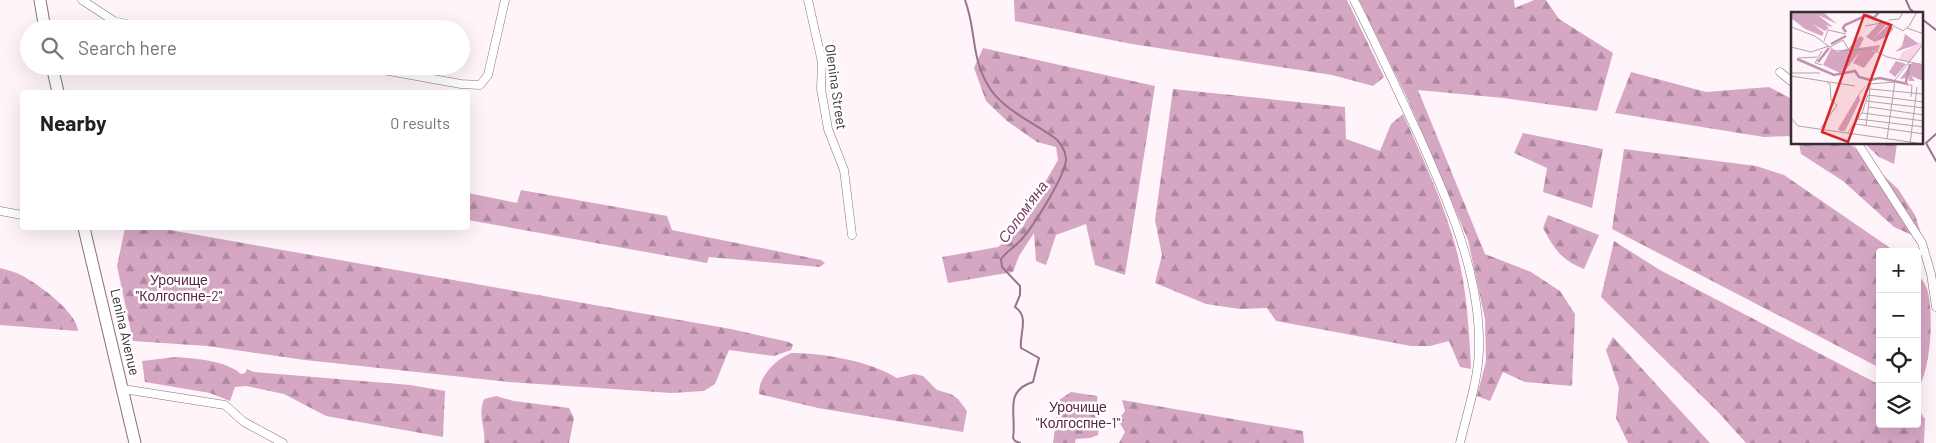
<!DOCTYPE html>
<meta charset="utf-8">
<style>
:root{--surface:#fff;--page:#f6f6f6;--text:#222;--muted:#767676;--line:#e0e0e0}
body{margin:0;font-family:Barlow,sans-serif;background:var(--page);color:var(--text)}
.controls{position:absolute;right:15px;bottom:15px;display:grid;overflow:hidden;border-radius:5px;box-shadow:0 5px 20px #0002}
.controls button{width:45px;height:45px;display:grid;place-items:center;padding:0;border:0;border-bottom:1px solid var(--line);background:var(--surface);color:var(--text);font:25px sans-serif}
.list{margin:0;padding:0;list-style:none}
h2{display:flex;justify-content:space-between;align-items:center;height:65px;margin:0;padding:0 20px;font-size:21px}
h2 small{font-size:16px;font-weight:400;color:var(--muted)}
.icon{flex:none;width:28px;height:28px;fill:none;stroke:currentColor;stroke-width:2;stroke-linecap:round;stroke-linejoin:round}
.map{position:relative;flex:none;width:1936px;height:443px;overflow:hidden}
.search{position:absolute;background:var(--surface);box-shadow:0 5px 20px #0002;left:20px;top:20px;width:450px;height:55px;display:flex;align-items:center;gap:12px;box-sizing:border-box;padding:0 18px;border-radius:28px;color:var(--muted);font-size:19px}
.panel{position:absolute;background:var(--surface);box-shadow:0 5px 20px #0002;left:20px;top:90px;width:450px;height:140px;border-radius:5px}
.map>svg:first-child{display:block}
.forest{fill:url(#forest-firs)}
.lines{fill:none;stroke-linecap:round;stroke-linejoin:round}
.stream{stroke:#977488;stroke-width:2}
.street-casing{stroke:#87727e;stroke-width:9}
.secondary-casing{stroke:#87727e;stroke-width:13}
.street{stroke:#fff;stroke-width:8}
.secondary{stroke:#fff;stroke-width:11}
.labels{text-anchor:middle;stroke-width:5;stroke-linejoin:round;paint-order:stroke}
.street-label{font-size:14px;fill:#362d32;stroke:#fff}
.park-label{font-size:14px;fill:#5c2449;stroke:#fff}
.water-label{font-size:15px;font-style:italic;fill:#773c62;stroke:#fff}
.inset-river{fill:none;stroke:#c092ad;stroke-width:2.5}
.inset-road{fill:none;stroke:#aea4aa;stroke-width:1}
.view{fill:#d62828;fill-opacity:0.15;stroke:#d62828;stroke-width:2.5}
.inset-edge{fill:none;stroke:#362d32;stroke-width:2.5}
</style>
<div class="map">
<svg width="1936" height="443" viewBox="0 0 1936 443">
<defs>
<pattern id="forest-firs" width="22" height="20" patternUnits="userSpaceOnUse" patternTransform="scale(1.25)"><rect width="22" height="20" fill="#d6a7c3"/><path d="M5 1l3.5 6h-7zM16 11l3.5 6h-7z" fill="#ae889f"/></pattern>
</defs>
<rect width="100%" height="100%" fill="#fef4fa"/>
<g class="forest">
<path d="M1014 0H1347L1384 77 1373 86 1332 75 1132 44 1015 21Z"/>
<path d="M1359 0H1514L1515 8 1534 0H1546L1559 19 1613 53 1597 111 1503 98 1418 90 1485 254 1531 272 1560 291 1575 314 1572 386 1525 382 1503 372 1490 401 1477 396 1486 361 1485 319 1468 240 1408 100Z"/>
<path d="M983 48 1155 86 1125 275 1095 265 1086 224 1056 235 1046 265 1036 261 1034 233 1019 256 1013 272 948 283 942 257 998 247 1023 227 1037 196 1058 160 1056 147 1037 142 1007 121 986 101 974 68Z"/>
<path d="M1631 72 1706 92 1769 87 1792 99V138L1788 136 1764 137 1615 113Z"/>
<path d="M1173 89 1345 107 1346 139 1380 151 1391 124 1403 114C1423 159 1445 205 1457 252 1467 290 1469 330 1471 369L1460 367 1449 341 1430 346H1411L1276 321 1267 308 1240 309 1206 304 1155 283 1162 255 1155 220Z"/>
<path d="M1523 133 1603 149 1592 208 1543 192 1547 168 1514 153Z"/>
<path d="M1799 144H1850L1898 189 1915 215 1923 240 1894 227 1843 181 1801 154Z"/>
<path d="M1865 144H1897L1894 164 1879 157Z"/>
<path d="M1624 149 1756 166 1784 175 1896 252H1880V368L1612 229Z"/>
<path d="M521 190 667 216 672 230 821 260 825 263 820 267 709 257 707 263 468 220V193L517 203Z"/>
<path d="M1548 215 1599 235 1584 269C1560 259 1555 250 1543 228Z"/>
<path d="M125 228H158L731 329 789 342 793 345 791 350 774 356 729 350 715 384 704 391 671 393 509 382 305 360 207 346 133 341 117 266Z"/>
<path d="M1614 241 1660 270 1880 385V424H1917V407L1925 419 1924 443H1746L1718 412 1601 297Z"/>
<path d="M0 268C7 270 16 272 23 276 39 285 77 312 78 331L0 325Z"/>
<path d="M1917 272C1920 277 1925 283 1927 289 1934 311 1931 365 1920 385H1917Z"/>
<path d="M1613 337 1710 443H1628L1616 418 1619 388 1606 350Z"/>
<path d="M791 353C823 353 870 361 897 378L914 374 923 376 937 390 951 394 958 399 967 411 963 432 818 408 759 394C758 377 776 359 791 353Z"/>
<path d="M176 357C197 359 225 360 241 374L245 373 247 369 254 372 410 385 445 391 443 437 326 416 284 394 246 386 235 387 230 401 210 393 145 382 142 361Z"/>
<path d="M1071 392 1097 396 1100 422 1098 435 1090 438 1076 439 1075 443H1053L1056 423V402Z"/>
<path d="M496 396 514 401 569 408 574 418 569 443H484C486 426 477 417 484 399Z"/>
<path d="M1122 400 1303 431 1304 443H1119L1125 432 1118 420 1125 411Z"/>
</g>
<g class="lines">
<g class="stream">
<path d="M965 0C977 32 970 59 991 90 1004 109 1033 123 1052 136 1059 140 1065 149 1066 158 1067 174 1030 232 1018 243 1012 249 1006 252 1001 259L1002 267 1020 286V295L1015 307C1030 317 1019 334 1021 348L1039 358 1033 382C1003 391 1017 415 1013 438L1015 441 1020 443"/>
<path d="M1906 0 1910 9 1916 14"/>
<path d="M1922 19 1936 30"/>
<path d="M1936 134 1926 143 1936 161"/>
</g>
<defs>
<g id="street">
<path d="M82 0 114 21 146 29"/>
<path d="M808 0 822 62 821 89 828 129 844 170 852 235"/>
<path d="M1354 0C1376 44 1397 89 1418 134 1448 201 1481 274 1479 350 1478 381 1467 413 1460 443"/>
<path d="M361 66 461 84 480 85 488 75 505 0"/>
<path d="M1780 72 1792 82"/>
<path d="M1858 144 1922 243 1931 274 1936 307"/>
<path d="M0 211 22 215"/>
<path d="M123 389 225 405 244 422 283 443"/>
</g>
<g id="secondary">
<path d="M40 0 45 29"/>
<path d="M52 66 58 92"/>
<path d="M84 228 135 443"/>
</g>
</defs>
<use href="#street" class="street-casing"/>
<use href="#secondary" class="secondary-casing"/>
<use href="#street" class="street"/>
<use href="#secondary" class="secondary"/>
</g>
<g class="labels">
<g class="street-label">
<text transform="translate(836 87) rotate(82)" y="5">Olenina Street</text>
<text transform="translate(125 332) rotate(77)" y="5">Lenina Avenue</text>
</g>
<g class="park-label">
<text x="179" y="285">Урочище<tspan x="179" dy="16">"Колгоспне-2"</tspan></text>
<text x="1078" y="412">Урочище<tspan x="1078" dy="16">"Колгоспне-1"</tspan></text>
</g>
<g class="water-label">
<text transform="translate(1023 212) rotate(-54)" y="5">Солом'яна</text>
</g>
</g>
<g transform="translate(1791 12)">
<rect width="132" height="132" fill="#fef4fa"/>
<path d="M32 0 46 12 27 3 42 15 34 13 38 16 34 19 22 12 33 21 31 24 14 17 0 6V1ZM89 10 96 12 82 27 97 13 103 16 97 24 84 30 75 25ZM114 22 128 32 104 40 111 34ZM69 24 73 26 68 36 89 33 87 39 78 37 85 40 73 56 62 51 69 39 54 59 49 61 32 53 40 37 47 40 58 36ZM105 49 115 52 104 65 98 60ZM121 51 132 52V69L120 64 124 69H118L117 62 116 66 109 67ZM77 71 68 83 69 88 54 119H49L47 117 69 80Z" fill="#d6a7c3"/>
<path d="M128 29 131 32 119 50 108 48 111 40 128 32Z" fill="#fcd2eb"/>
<path class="inset-river" d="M55 20 52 16 54 13 76 3 83 6 88 0M40 32 55 24M6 47 43 63 64 59 68 65 79 68 89 66 117 72M27 50 38 36M115 70 119 52"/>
<path class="inset-road" d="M98 8 108 7 112 0M74 14 96 10 112 19 118 14 126 0M0 15 24 24 44 39 81 37 96 45 133 53M116 16 133 22M33 29 37 18 55 22M0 35 20 40 38 34M39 35 52 28 58 38M7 46 26 45M31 53 24 51 31 39M0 61H29M0 64 64 74M116 73H121L120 85M79 77 133 82M75 89 133 96M78 89 79 72 103 70M78 95 133 103M71 101 133 109M0 106 7 114 133 132M67 107 133 115M64 112 133 122M75 114 78 90M30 116 46 93 40 88 39 72 36 71M57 120 71 101 77 83 133 90M96 127 104 68 133 31M119 132 126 75"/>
<path class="view" d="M73 3 100 13 57 130 31 120Z"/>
<rect width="132" height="132" class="inset-edge"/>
</g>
</svg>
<div class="controls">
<button>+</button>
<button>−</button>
<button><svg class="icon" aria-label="locate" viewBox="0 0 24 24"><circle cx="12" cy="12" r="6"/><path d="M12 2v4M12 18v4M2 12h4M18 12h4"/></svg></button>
<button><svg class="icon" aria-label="layers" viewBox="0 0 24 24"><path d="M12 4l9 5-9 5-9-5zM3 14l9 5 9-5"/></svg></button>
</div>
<div class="search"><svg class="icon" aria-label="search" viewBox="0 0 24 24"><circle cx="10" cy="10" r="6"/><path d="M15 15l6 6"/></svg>Search here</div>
<section class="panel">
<h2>Nearby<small>0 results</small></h2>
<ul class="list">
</ul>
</section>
</div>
